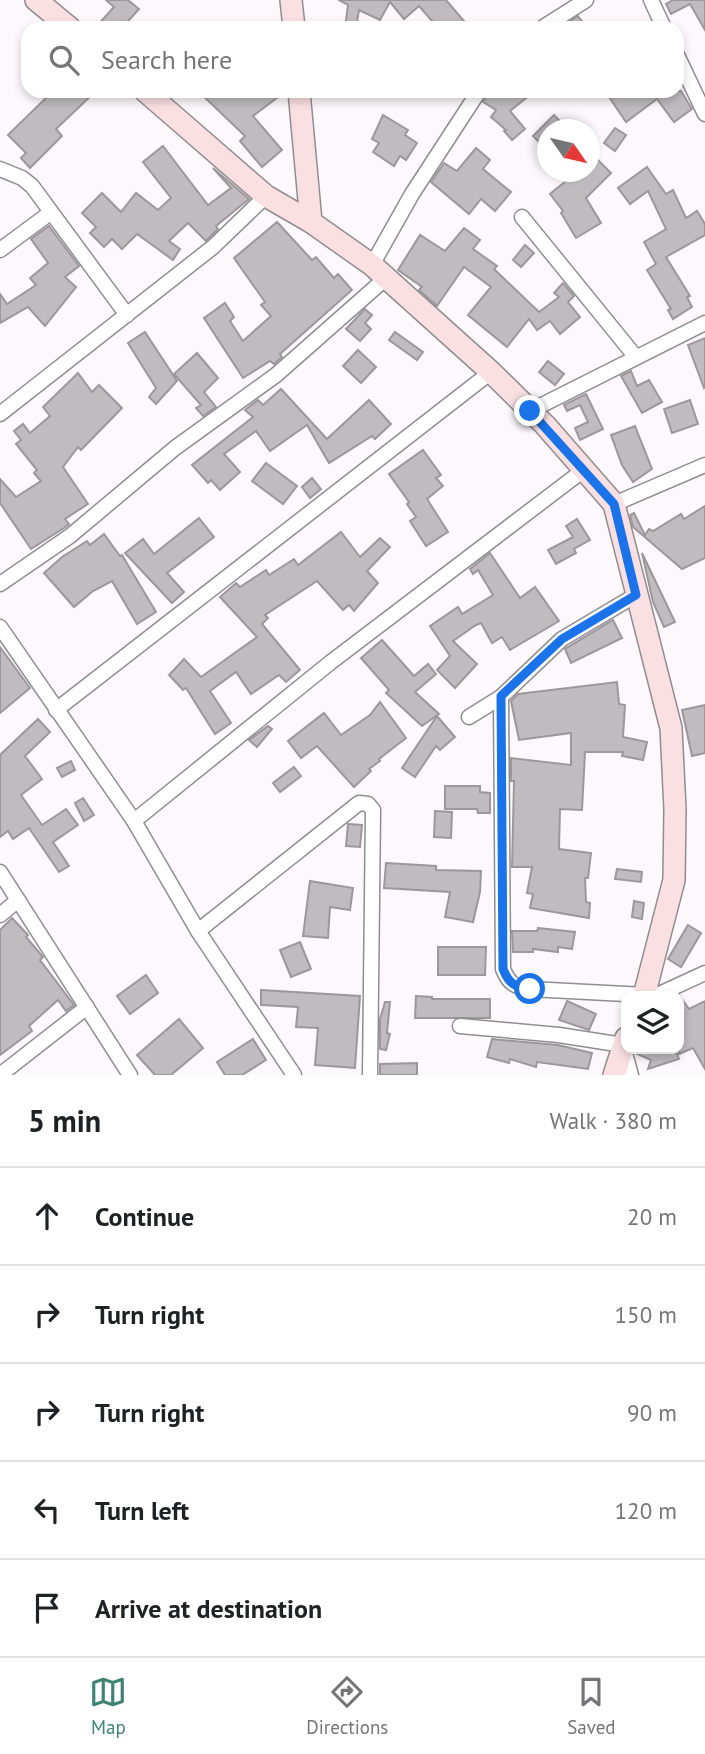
<!DOCTYPE html>
<meta charset="utf-8">
<style>
:root{--surface:#fff;--page:#f2f2f2;--text:#202124;--muted:#757577;--line:#e0e0e0;--accent:#408375}
body{margin:0;font-family:"PT Sans",sans-serif;background:var(--page);color:var(--text)}
.controls{position:absolute;right:21px;bottom:21px;display:grid;overflow:hidden;border-radius:14px;box-shadow:0 4px 10px #0003}
.controls button{width:63px;height:63px;display:grid;place-items:center;padding:0;border:0;border-bottom:2px solid var(--line);background:var(--surface);color:var(--text);font:35px sans-serif}
.compass{position:absolute;left:537px;top:119px;width:63px;height:63px;border-radius:50%;background:var(--surface);box-shadow:0 4px 10px #0003;rotate:124deg}
.stop{position:absolute;width:21px;height:21px;margin:-16px;border:5px solid #1a73e8;border-radius:50%;background:#fff}
.stop.end{background:#1a73e8;border-color:#fff;box-shadow:0 2px 7px #0008}
.list{margin:0;padding:0;list-style:none}
h2{display:flex;justify-content:space-between;align-items:center;height:91px;margin:0;padding:0 28px;font-size:30px}
h2 small{font-size:23px;font-weight:400;color:var(--muted)}
.list li{display:grid;grid-template-columns:46px 1fr auto;gap:21px;align-items:center;box-sizing:border-box;height:98px;padding:0 28px;border-top:2px solid var(--line)}
.list b{display:block;font-size:26px;white-space:nowrap}
.list em{font-size:23px;font-style:normal;color:var(--muted)}
.icon{flex:none;width:38px;height:38px;fill:none;stroke:currentColor;stroke-width:2;stroke-linecap:round;stroke-linejoin:round}
.map{position:relative;flex:none;width:705px;height:1075px;overflow:hidden}
.search{position:absolute;background:var(--surface);box-shadow:0 4px 10px #0003;left:21px;right:21px;top:21px;height:77px;display:flex;align-items:center;gap:18px;box-sizing:border-box;padding:0 24px;border-radius:21px;color:var(--muted);font-size:26px}
.sheet{height:581px;background:var(--surface)}
nav{display:flex;justify-content:space-around;align-items:center;box-sizing:border-box;height:98px;border-top:2px solid var(--line);background:var(--surface);font-size:19px;color:var(--muted)}
nav a{display:grid;justify-items:center;gap:4px}
nav .on{color:var(--accent)}
.map>svg:first-child{display:block}
.building{fill:#bfbbbf;stroke:#9b979b;stroke-width:2}
.lines{fill:none;stroke-linecap:round;stroke-linejoin:round}
.street-casing{stroke:#908d90;stroke-width:17}
.secondary-casing{stroke:#908d90;stroke-width:24}
.street{stroke:#fff;stroke-width:14}
.secondary{stroke:#fae0e2;stroke-width:21}
.route{stroke:#1a73e8;stroke-width:9}
</style>
<div class="map">
<svg width="705" height="1075" viewBox="0 0 705 1075">
<rect width="100%" height="100%" fill="#fcf8fc"/>
<g class="building">
<path d="M106 0H128L139 9 122 28H95L114 7Z"/>
<path d="M339 0H446L470 28H438L419 6 404 19 390 2 380 20 359 10 356 28H345L348 5Z"/>
<path d="M673 0H705V30L690 4 671 14 666 4Z"/>
<path d="M578 16 587 28H560Z"/>
<path d="M42 91H96L56 129 62 136 30 168 21 158 26 153 8 135 47 97Z"/>
<path d="M198 91H286L253 116 282 150 262 167 240 141 245 136Z"/>
<path d="M489 91H535L510 111 525 129 512 140 504 131 506 130 491 117 496 110 483 102Z"/>
<path d="M605 91H681L692 109 674 122 657 99 626 122Z"/>
<path d="M383 115 408 130 405 135 417 143 406 160 400 156 394 166 373 152 379 143 372 139Z"/>
<path d="M554 115 568 130H548V151L533 136Z"/>
<path d="M615 128 626 135 615 151 604 143Z"/>
<path d="M163 146 208 205 231 188 213 168 249 199 216 226 218 229 206 241 188 223 169 241 180 249 173 260 137 234 122 249 112 239 104 247 90 233 96 227 82 213 102 193 121 212 136 193 158 210 171 198 143 162Z"/>
<path d="M476 148 490 160 483 169 511 192 495 211 481 199 469 214 431 182 444 163 457 171Z"/>
<path d="M590 152 611 173 586 198 601 223 576 238 561 213 563 211 550 194 572 176 568 172H590Z"/>
<path d="M647 167 666 194 673 190 686 218 697 211 705 224V235L666 257 690 296 687 297 692 307 673 319 668 310 671 309 647 270 656 264 644 242 666 229 648 191 630 204 618 188Z"/>
<path d="M277 222 312 260 316 257 334 278 338 274 352 290 280 354 282 357 274 364 270 361 243 378 204 318 225 303 234 317 230 321 243 341 271 316 261 305 265 302 234 258Z"/>
<path d="M49 226 79 266 65 277 76 287 45 326 28 307 0 323V294L7 304 36 285 30 278 48 263 31 239Z"/>
<path d="M464 228 480 240 473 249 497 266 494 269 539 312 559 297 554 293 563 283 574 296 568 302 580 317 560 334 550 321 537 330 529 319 507 347 468 315 491 287 464 267 437 306 419 290 422 287 398 270 420 235 445 251Z"/>
<path d="M525 245 534 253 521 267 513 260Z"/>
<path d="M365 309 372 315 365 323 371 329 360 341 346 329Z"/>
<path d="M145 332 177 381 156 404 149 397 156 388 128 343Z"/>
<path d="M395 332 423 352 417 360 389 340Z"/>
<path d="M705 338V387L704 388 688 345Z"/>
<path d="M358 350 376 367 361 383 343 366Z"/>
<path d="M197 353 218 378 204 392 216 407 203 416 196 408 201 405 174 374Z"/>
<path d="M548 361 564 374 555 385 539 372Z"/>
<path d="M631 371 637 386 649 380 662 402 642 413 621 376Z"/>
<path d="M78 373 92 392 99 385 122 408 81 450 78 447 63 467 88 504 65 519 69 524 64 528 31 549 0 503V479L16 497 41 481 34 473 37 470 16 444 21 440 14 431 23 424 30 433 50 416 43 407Z"/>
<path d="M281 389 327 439 369 400 391 424 375 439 372 436 329 463 307 425 270 451 256 431 224 454 240 472 220 490 211 480 208 483 192 465 253 417 245 410 258 400 263 405Z"/>
<path d="M586 394 603 429 580 440 575 428 588 422 580 405 567 411 564 405Z"/>
<path d="M690 400 698 424 672 433 664 409Z"/>
<path d="M635 426 652 469 633 482 622 465 611 435Z"/>
<path d="M423 450 441 475 436 478 443 486 427 499 448 532 426 546 410 521 416 517 407 504 409 502 389 474Z"/>
<path d="M266 463 297 486 283 504 252 481Z"/>
<path d="M312 478 321 489 310 498 302 487Z"/>
<path d="M705 506V558L682 569 633 527 630 515 634 513 645 535 649 529 653 531 681 514 684 519Z"/>
<path d="M199 518 214 537 167 573 184 592 172 603 125 553 143 539 154 554Z"/>
<path d="M577 519 590 540 574 549 576 553 556 564 548 550 573 537 566 526Z"/>
<path d="M341 532 360 557 380 538 390 547 367 571 378 583 354 611 349 605 343 610 317 581 265 615 268 618 262 624 300 670 286 682 279 675 251 694 236 672 210 691 231 723 215 734 186 688 183 690 169 675 184 659 201 677 257 637 220 597 236 583 240 587 266 570 269 575 294 559 298 565Z"/>
<path d="M104 534 120 556 122 555 156 612 137 624 112 581 93 591 74 607 44 573 62 557 87 541 90 545Z"/>
<path d="M490 553 520 598 535 587 559 621 510 650 502 637 492 643 481 623 476 625 453 641 477 664 455 688 437 670 450 656 430 626 458 607 462 614 493 595 478 570 473 574 470 569Z"/>
<path d="M642 553 675 622 664 627 653 602Z"/>
<path d="M613 620 622 638 571 663 565 649Z"/>
<path d="M382 640 414 676 428 664 436 674 415 692 439 714 422 726 386 693 389 690 361 658Z"/>
<path d="M0 647 30 688 0 713Z"/>
<path d="M617 682 619 704 625 705 623 737 647 742 643 760 622 756 623 752H585L582 810 560 809 559 849 591 853 588 878H585L586 902 590 903 589 918 530 908 533 894 527 893 532 867H512L514 781H511V758L571 765V733L519 740 511 701 518 694Z"/>
<path d="M380 702 406 738 379 759 380 761 369 769 371 771 354 787 317 746 301 758 288 741 324 713 341 735 370 715Z"/>
<path d="M705 705V753L692 756 682 710Z"/>
<path d="M437 716 455 737 440 750 436 746 415 777 402 768Z"/>
<path d="M38 719 50 732 25 756 42 779 21 795 42 825 66 809 78 825 53 842 69 866 59 872 29 828 13 839 8 831 0 837V755Z"/>
<path d="M268 726 272 729 257 747 249 740Z"/>
<path d="M71 761 75 770 62 777 57 768Z"/>
<path d="M294 767 301 776 280 792 273 783Z"/>
<path d="M445 786H480V792L490 793V813H478L477 809H445Z"/>
<path d="M83 798 94 815 84 821 75 803Z"/>
<path d="M435 811 452 812 451 838 434 837Z"/>
<path d="M348 824 362 825 360 847 346 846Z"/>
<path d="M386 863 436 866V870L481 871 480 892 473 922 445 917 450 892 384 888Z"/>
<path d="M617 869 642 872 641 882 615 879Z"/>
<path d="M310 881 353 888 350 910 330 907 328 938 303 936Z"/>
<path d="M634 901 644 903 642 919 632 917Z"/>
<path d="M12 918 28 935 26 937 43 957 40 960 74 1005 66 1011 58 1000 29 1026 32 1031 0 1055V930Z"/>
<path d="M688 925 701 933 681 967 668 959Z"/>
<path d="M538 928 575 932 572 949 558 947V952L533 949V952H513L512 931H537Z"/>
<path d="M300 942 311 969 291 977 280 950Z"/>
<path d="M438 947H486L485 975H438Z"/>
<path d="M146 975 158 993 130 1014 117 996Z"/>
<path d="M261 990 360 996 355 1068 315 1065 318 1028 296 1027 298 1007 261 1005Z"/>
<path d="M679 995 689 1009 705 1001V1069L693 1048 679 1054Z"/>
<path d="M416 996 432 997V999H490V1018H415Z"/>
<path d="M567 1001 596 1014 589 1030 559 1020Z"/>
<path d="M385 1002H390L387 1033 390 1034 386 1050 380 1049V1019Z"/>
<path d="M179 1019 203 1048 171 1075H155L137 1055Z"/>
<path d="M253 1039 266 1060 242 1075H225L217 1062Z"/>
<path d="M492 1039 558 1045 592 1053 588 1069 537 1062 536 1067 510 1059 509 1063 487 1057Z"/>
<path d="M636 1049H675L679 1059 648 1069 651 1060 635 1053Z"/>
<path d="M417 1063V1075H380V1064Z"/>
</g>
<g class="lines">
<defs>
<g id="street">
<path d="M651 0 664 28"/>
<path d="M542 28 586 0"/>
<path d="M677 55 705 114"/>
<path d="M0 169 22 178 32 186 127 315"/>
<path d="M522 217 635 356"/>
<path d="M0 250 50 213"/>
<path d="M372 265 412 194 479 91"/>
<path d="M530 411 705 323"/>
<path d="M0 414 213 247 266 196"/>
<path d="M614 504 705 465"/>
<path d="M0 584 70 536 175 448 276 375 386 278"/>
<path d="M0 627 134 821 198 931 294 1075"/>
<path d="M501 697 503 969C509 984 515 987 530 989L645 995"/>
<path d="M56 710 491 372"/>
<path d="M469 717 501 697 562 639 636 595"/>
<path d="M134 821 331 662 585 469"/>
<path d="M0 872 130 1075"/>
<path d="M0 915 18 900"/>
<path d="M198 931 359 803 368 804 373 810 370 1075"/>
<path d="M655 996 705 973"/>
<path d="M460 1026 559 1035 623 1045"/>
<path d="M623 1046 631 1075"/>
<path d="M0 1075 87 1007"/>
</g>
<g id="secondary">
<path d="M36 0 70 28"/>
<path d="M291 0 294 28"/>
<path d="M145 91 266 196 311 222"/>
<path d="M299 91 311 222 372 265 491 372 545 425 614 504 671 728 675 809 674 880 644 996"/>
<path d="M614 1075 626 1038"/>
</g>
</defs>
<use href="#street" class="street-casing"/>
<use href="#secondary" class="secondary-casing"/>
<use href="#street" class="street"/>
<use href="#secondary" class="secondary"/>
</g>
<g class="lines">
<path class="route" d="M530 411 614 504 636 595 562 639 501 696 503 969C509 984 515 987 530 989"/>
</g>
</svg>
<div class="controls">
<button><svg class="icon" aria-label="layers" viewBox="0 0 24 24"><path d="M12 4l9 5-9 5-9-5zM3 14l9 5 9-5"/></svg></button>
</div>
<svg class="compass" viewBox="-18 -18 36 36"><path d="M0-13l5 13h-10z" fill="#e53935"/><path d="M0 13l5-13h-10z" fill="#757577"/></svg>
<div class="stop" style="left:530px;top:989px"></div>
<div class="stop end" style="left:530px;top:411px"></div>
<div class="search"><svg class="icon" aria-label="search" viewBox="0 0 24 24"><circle cx="10" cy="10" r="6"/><path d="M15 15l6 6"/></svg>Search here</div>
</div>
<section class="sheet">
<h2>5 min<small>Walk · 380 m</small></h2>
<ul class="list">
<li><svg class="icon" aria-label="ahead" viewBox="0 0 24 24"><path d="M12 20V5M6 11l6-6 6 6"/></svg><div><b>Continue</b></div><em>20 m</em></li>
<li><svg class="icon" aria-label="right" viewBox="0 0 24 24"><path d="M7 20v-9h11M14 6l5 5-5 5"/></svg><div><b>Turn right</b></div><em>150 m</em></li>
<li><svg class="icon" aria-label="right" viewBox="0 0 24 24"><path d="M7 20v-9h11M14 6l5 5-5 5"/></svg><div><b>Turn right</b></div><em>90 m</em></li>
<li><svg class="icon" aria-label="left" viewBox="0 0 24 24"><path d="M17 20v-9H6M10 6l-5 5 5 5"/></svg><div><b>Turn left</b></div><em>120 m</em></li>
<li><svg class="icon" aria-label="arrive" viewBox="0 0 24 24"><path d="M6 21V4h12l-3 4 3 4H6"/></svg><div><b>Arrive at destination</b></div></li>
</ul>
</section>
<nav>
<a class="on"><svg class="icon" aria-label="map" viewBox="0 0 24 24"><path d="M3 6l6-2 6 2 6-2v14l-6 2-6-2-6 2zM9 4v14M15 6v14"/></svg>Map</a>
<a><svg class="icon" aria-label="directions" viewBox="0 0 24 24"><path d="M12 3l9 9-9 9-9-9zM9 14v-3h6M13 9l2 2-2 2"/></svg>Directions</a>
<a><svg class="icon" aria-label="saved" viewBox="0 0 24 24"><path d="M7 4h10v16l-5-4-5 4z"/></svg>Saved</a>
</nav>
